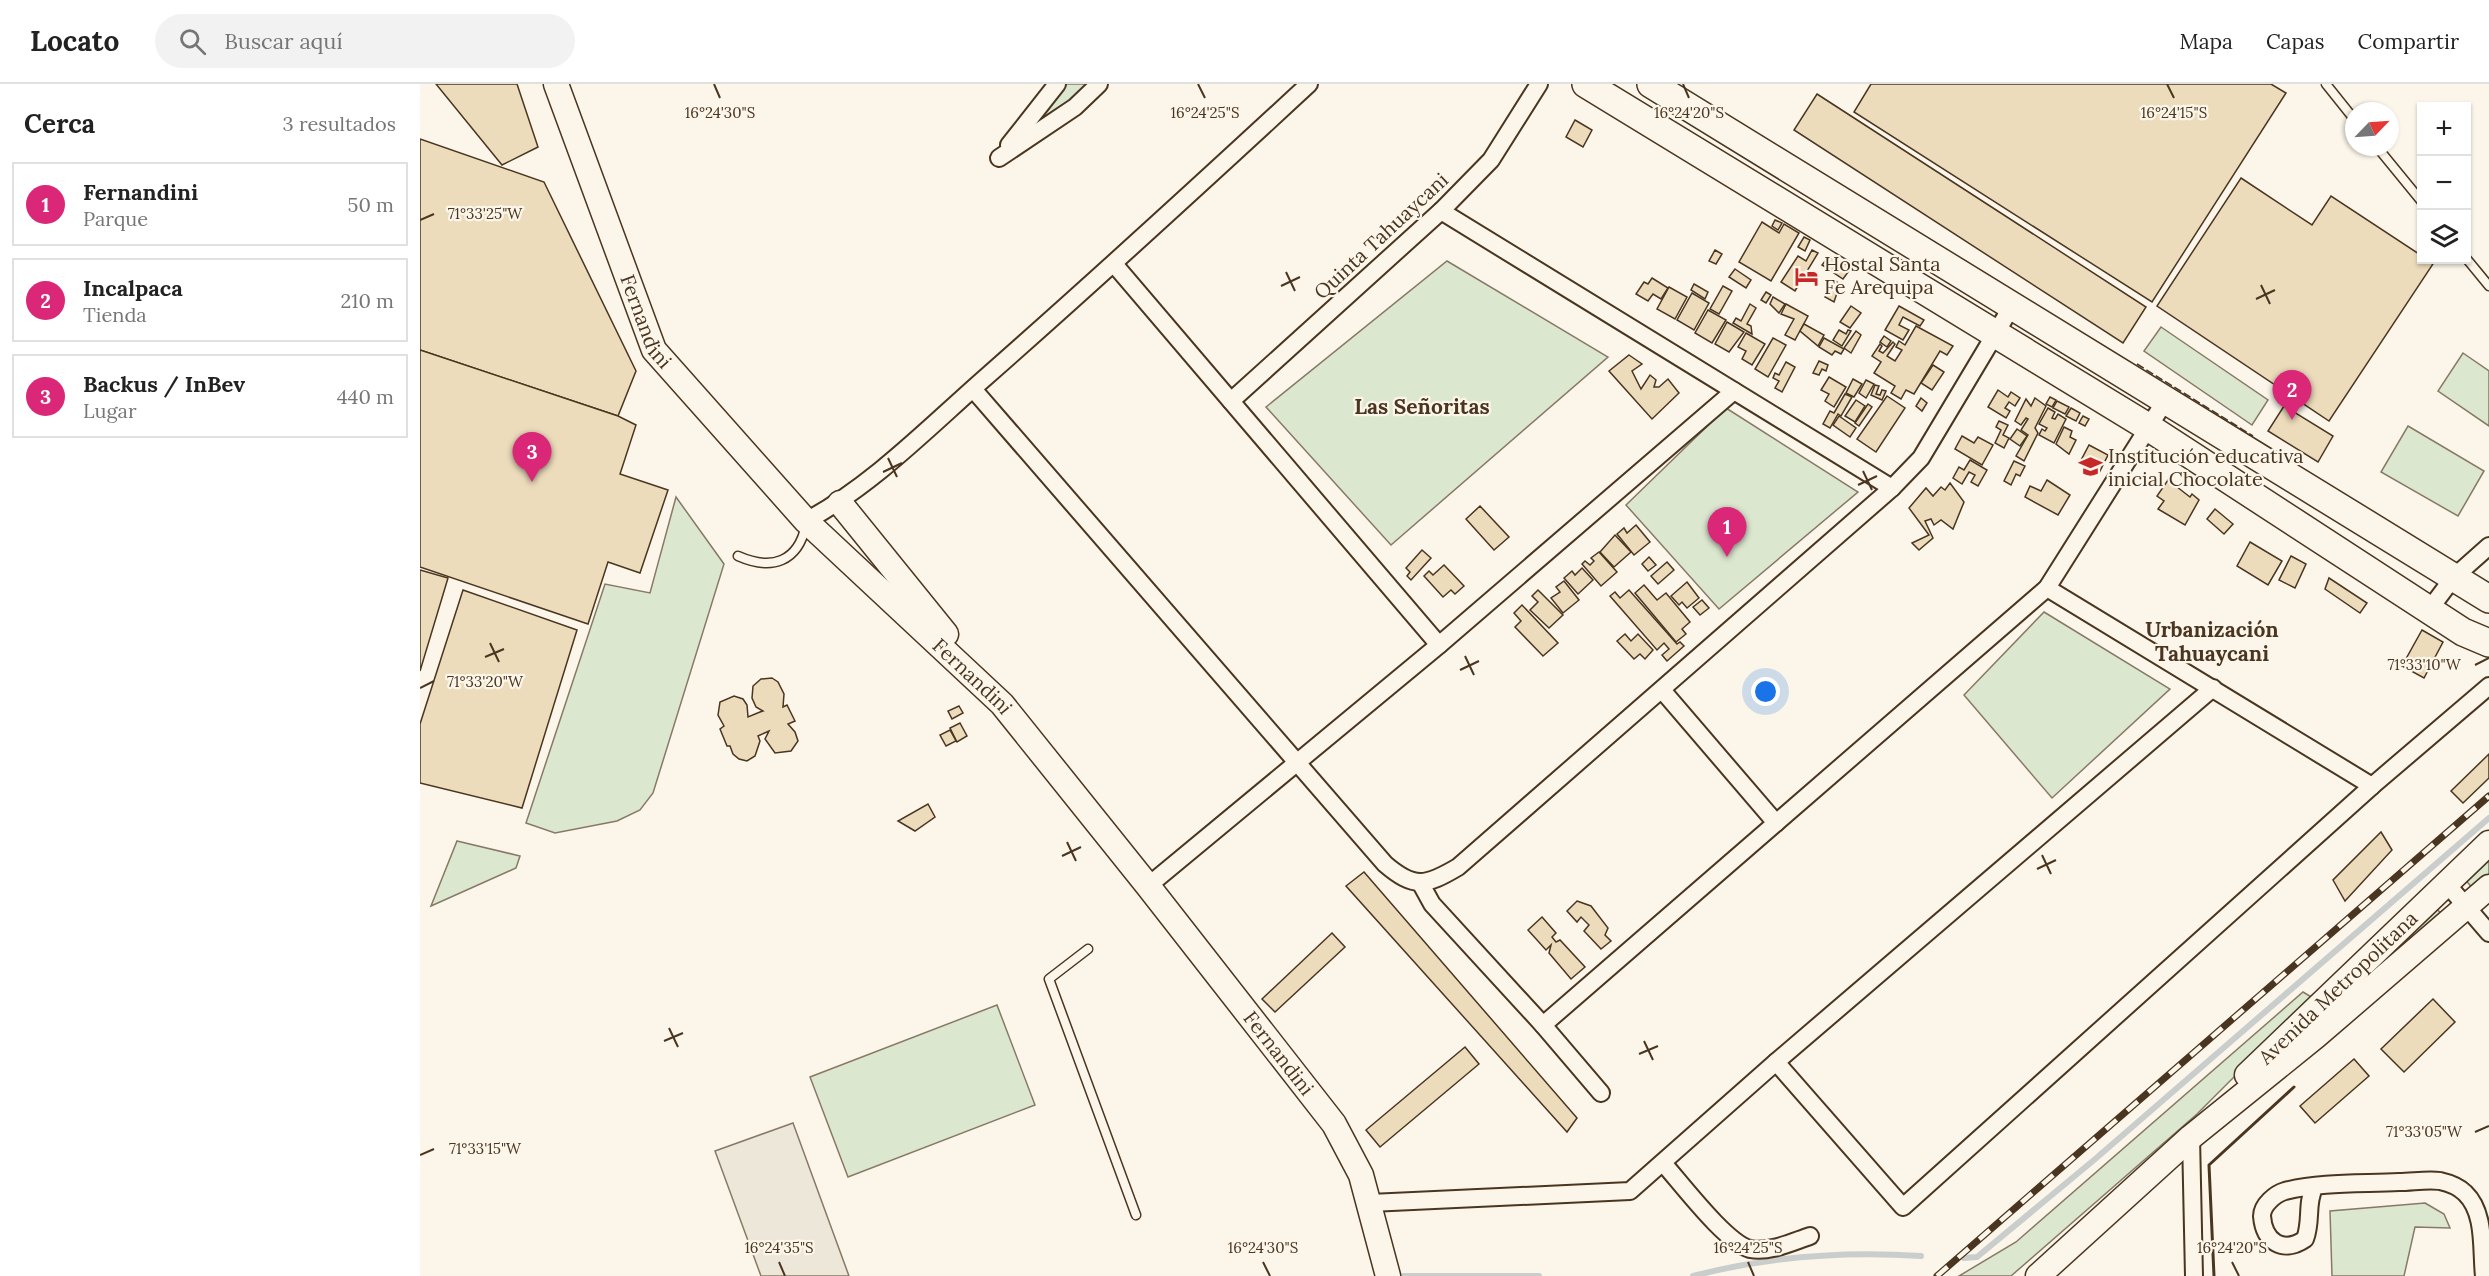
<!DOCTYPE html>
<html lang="es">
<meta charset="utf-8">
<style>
:root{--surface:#fff;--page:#f2f2f2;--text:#222;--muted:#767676;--line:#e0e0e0;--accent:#db2777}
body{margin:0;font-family:Lora,serif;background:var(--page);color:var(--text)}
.controls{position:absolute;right:18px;top:18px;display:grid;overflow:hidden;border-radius:0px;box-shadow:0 2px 4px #0004}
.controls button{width:54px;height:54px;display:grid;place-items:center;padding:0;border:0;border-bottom:2px solid var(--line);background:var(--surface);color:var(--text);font:30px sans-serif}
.compass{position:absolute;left:1925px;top:18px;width:54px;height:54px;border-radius:50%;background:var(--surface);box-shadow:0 2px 4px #0004;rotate:65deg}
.you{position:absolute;left:1346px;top:608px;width:21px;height:21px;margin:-15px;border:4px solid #fff;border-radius:50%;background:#1a73e8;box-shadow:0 0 0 9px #1a73e833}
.badge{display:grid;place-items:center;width:39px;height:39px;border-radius:50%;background:var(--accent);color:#fff;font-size:20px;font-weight:700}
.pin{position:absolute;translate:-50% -50px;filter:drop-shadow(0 2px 3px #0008)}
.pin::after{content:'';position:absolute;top:32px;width:21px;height:18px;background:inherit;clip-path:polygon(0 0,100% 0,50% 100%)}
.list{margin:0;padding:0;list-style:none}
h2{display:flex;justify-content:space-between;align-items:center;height:78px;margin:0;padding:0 24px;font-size:26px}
h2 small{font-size:20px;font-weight:400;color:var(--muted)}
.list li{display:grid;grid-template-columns:39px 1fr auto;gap:18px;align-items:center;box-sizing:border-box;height:84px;margin:0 12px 12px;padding:0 12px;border:2px solid var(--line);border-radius:0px}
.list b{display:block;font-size:22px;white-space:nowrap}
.list p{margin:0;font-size:20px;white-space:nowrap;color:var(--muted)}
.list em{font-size:20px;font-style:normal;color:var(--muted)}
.icon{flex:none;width:33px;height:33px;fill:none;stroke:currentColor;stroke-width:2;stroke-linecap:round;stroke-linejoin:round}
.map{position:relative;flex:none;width:2069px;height:1192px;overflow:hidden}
header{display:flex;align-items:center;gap:36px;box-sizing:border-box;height:84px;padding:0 30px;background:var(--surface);border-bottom:2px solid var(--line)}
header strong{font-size:28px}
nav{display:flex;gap:33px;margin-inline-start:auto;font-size:21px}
.search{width:420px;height:54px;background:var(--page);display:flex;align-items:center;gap:15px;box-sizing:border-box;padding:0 21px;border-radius:33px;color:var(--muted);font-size:22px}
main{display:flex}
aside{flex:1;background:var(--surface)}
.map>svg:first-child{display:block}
.green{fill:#dce7d0;stroke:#887966;stroke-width:1.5}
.parking{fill:#ede7d9;stroke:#887966;stroke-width:1.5}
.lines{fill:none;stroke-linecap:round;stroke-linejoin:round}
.stream{stroke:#c9cecd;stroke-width:6}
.building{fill:#ecdcbc;stroke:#4a3520;stroke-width:1.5}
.lane-casing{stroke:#4a3520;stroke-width:11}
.street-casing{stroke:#4a3520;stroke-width:20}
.secondary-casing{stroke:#4a3520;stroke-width:27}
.primary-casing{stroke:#4a3520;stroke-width:30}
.lane{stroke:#fbf6e9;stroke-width:8}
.street{stroke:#fbf6e9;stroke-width:16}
.secondary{stroke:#fbf6e9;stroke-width:24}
.primary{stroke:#fbf6e9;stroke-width:27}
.rail-casing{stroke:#4a3520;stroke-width:7}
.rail{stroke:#fbf6e9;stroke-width:4.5;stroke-dasharray:14;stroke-linecap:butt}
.fence{stroke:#4a3520;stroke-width:1.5;stroke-dasharray:8 3;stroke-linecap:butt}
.wall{stroke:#4a3520;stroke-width:3}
.ticks{fill:none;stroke:#4a3520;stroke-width:2}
.labels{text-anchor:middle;stroke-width:4.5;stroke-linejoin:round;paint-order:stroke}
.street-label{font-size:20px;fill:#4a3520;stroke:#fbf6e9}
.poi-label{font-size:20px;fill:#4a3520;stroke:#fbf6e9;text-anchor:start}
.neighbourhood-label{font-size:21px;font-weight:bold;fill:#4a3520;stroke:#fbf6e9}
.ticks-label{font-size:15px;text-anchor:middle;fill:#4a3520;stroke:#fbf6e9;stroke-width:4.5;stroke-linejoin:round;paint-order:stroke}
</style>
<header>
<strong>Locato</strong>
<div class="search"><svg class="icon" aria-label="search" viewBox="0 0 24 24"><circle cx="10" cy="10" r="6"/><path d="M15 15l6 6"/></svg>Buscar aquí</div>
<nav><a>Mapa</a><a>Capas</a><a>Compartir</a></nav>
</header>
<main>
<aside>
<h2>Cerca<small>3 resultados</small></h2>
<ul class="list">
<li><span class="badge">1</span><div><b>Fernandini</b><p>Parque</p></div><em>50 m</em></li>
<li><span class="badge">2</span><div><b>Incalpaca</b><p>Tienda</p></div><em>210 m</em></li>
<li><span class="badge">3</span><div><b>Backus / InBev</b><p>Lugar</p></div><em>440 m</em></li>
</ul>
</aside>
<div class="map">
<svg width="2069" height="1192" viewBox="0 0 2069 1192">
<rect width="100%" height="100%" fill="#fbf6e9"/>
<g class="green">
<path d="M645 0H673L634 36 620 33Z"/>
<path d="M1027 177 1188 273 971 461 846 323Z"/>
<path d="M1741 243 1848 316 1832 341 1724 267Z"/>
<path d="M2043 269 2069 287V342L2018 307Z"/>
<path d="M1306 324 1438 408 1299 525 1206 421Z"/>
<path d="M1988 342 2064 387 2038 432 1961 388Z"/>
<path d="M256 413 304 480 233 709 220 726 197 737 135 749 106 739 185 500 230 509Z"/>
<path d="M1624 528 1750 605 1632 714 1544 611Z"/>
<path d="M37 757 100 772 96 784 11 822Z"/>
<path d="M2069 772V790L2053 805 2044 794Z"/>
<path d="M2015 822 2021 830 1868 962Z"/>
<path d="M1883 908 1893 914 1777 1030 1591 1192H1539L1596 1158Z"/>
<path d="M577 921 615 1021 428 1093 390 993Z"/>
<path d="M2005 1119 2024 1130 2030 1144 1995 1143 1984 1192H1912L1910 1127Z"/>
</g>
<path class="parking" d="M373 1039 429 1192H341L295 1067Z"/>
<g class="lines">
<g class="stream">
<path d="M1544 1174 1557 1173 1674 1076 2069 734"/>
<path d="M983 1192H1119"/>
<path d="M1273 1192C1346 1173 1426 1167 1501 1172"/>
</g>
</g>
<g class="building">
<path d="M16 0H97L118 63 82 81Z"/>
<path d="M1451 0H1851L1866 9 1732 218 1434 28Z"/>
<path d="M1397 10 1726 223 1703 259 1374 46Z"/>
<path d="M1155 36 1172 46 1163 63 1146 53Z"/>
<path d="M0 55 124 98 216 287 198 332 0 266Z"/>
<path d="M1821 94 1892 141 1911 112 2002 172V176L2013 180 1909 337 1737 222Z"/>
<path d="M1355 136 1362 139 1358 146 1352 142Z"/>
<path d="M1342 138 1359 149 1364 140 1379 149 1351 197 1319 178Z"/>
<path d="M1384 153 1390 156 1385 167 1378 163Z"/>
<path d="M1295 166 1302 170 1296 180 1289 177Z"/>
<path d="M1392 166 1398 169 1375 207 1361 198 1378 172 1386 177Z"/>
<path d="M1409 172 1418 178 1412 187 1402 181Z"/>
<path d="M1422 178 1431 184 1423 195 1414 189Z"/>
<path d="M1315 185 1331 196 1326 204 1309 193Z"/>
<path d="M1232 194 1248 204 1241 215 1233 210 1228 217 1216 210 1224 198 1228 200Z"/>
<path d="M1414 196 1420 200 1414 218 1405 213Z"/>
<path d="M1274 200 1288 208 1285 215 1271 206Z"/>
<path d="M1303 202 1312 207 1299 230 1290 225Z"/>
<path d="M1249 203 1267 213 1255 235 1237 225Z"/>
<path d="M1346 208 1351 211 1346 219 1341 216Z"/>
<path d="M1272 209 1289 219 1274 246 1257 236Z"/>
<path d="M1353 213 1365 220 1359 229 1350 220Z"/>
<path d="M1330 220 1336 224 1327 240 1331 242 1332 250 1313 239 1316 234 1321 237Z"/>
<path d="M1366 220 1388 232 1375 256 1365 251 1374 235 1361 230Z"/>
<path d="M1431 222 1441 229 1430 244 1420 238Z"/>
<path d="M1479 222 1504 236 1500 242 1483 233 1479 241 1489 246 1483 256 1465 246Z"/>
<path d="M1288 226 1306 236 1292 259 1275 249Z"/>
<path d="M1307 238 1324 248 1309 268 1295 260Z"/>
<path d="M1384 240 1404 251 1398 262 1380 247Z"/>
<path d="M1496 242 1533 262 1527 271 1520 267 1494 310 1486 306 1481 315 1471 309 1475 302 1454 289 1461 278 1452 272 1460 260 1462 262 1459 267 1463 269 1473 258 1475 260 1467 272 1475 277 1482 266 1476 263 1479 257 1485 261Z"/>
<path d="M1419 246 1426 250 1428 246 1431 247 1422 262 1413 256Z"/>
<path d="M1436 247 1441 251 1431 269 1424 264Z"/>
<path d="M1326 249 1345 260 1332 281 1322 275 1326 267 1318 263Z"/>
<path d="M1464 252 1471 257 1467 263 1460 258Z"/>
<path d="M1353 254 1366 261 1348 293 1335 285Z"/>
<path d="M1404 254 1424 265 1421 270 1415 267 1412 271 1399 263Z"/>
<path d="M0 266 198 332 216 341 200 390 248 406 220 489 188 478 168 540 0 483Z"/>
<path d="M1209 271 1222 280 1212 287 1221 305 1230 291 1236 296 1234 303H1239L1248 295 1259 309 1232 335 1189 287Z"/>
<path d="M1399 277 1408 281 1406 287 1402 285 1399 291 1393 289Z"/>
<path d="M1366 278 1375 283 1362 308 1355 304 1359 297 1353 294 1355 289 1359 291Z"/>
<path d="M1513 281 1524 288 1512 306 1501 299Z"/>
<path d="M1409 293 1426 303 1414 323 1405 317 1409 310 1401 306Z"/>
<path d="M1433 295 1442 300 1434 313 1426 309Z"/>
<path d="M1446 296 1454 300 1446 314 1439 309Z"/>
<path d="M1455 301 1459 302 1456 310 1460 311 1462 306 1466 307 1462 316 1451 311Z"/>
<path d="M1578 306 1588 313 1591 308 1600 314 1595 322 1589 318 1585 324 1590 327 1586 334 1568 323Z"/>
<path d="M1425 310 1432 313 1421 332 1418 330 1410 344 1403 340 1410 327 1414 329Z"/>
<path d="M1467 312 1485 324 1456 368 1437 355Z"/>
<path d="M1630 313 1636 316 1632 323 1626 320Z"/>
<path d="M1501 314 1507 319 1502 327 1496 322Z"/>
<path d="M1615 314 1626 322 1615 344 1618 349 1604 377 1596 372 1608 351 1601 346 1608 335 1606 334 1601 341 1595 337 1606 315 1611 322Z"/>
<path d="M1436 316 1445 322 1435 338 1425 332Z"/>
<path d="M1637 317 1649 323 1645 330 1633 324Z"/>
<path d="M1448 320 1452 323 1439 342 1435 339Z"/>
<path d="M1864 322 1913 352 1898 378 1848 347Z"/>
<path d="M1628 324 1635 328 1632 334 1635 335 1638 330 1646 335 1634 359 1619 351 1622 345 1625 347 1627 344 1619 340Z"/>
<path d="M1651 324 1660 329 1656 337 1646 332Z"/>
<path d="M1419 332 1436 344 1430 353 1413 341Z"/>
<path d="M1663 332 1669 335 1665 342 1659 339Z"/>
<path d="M1579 337 1588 341 1583 351 1589 354 1584 364 1575 359 1581 346 1576 343Z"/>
<path d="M1644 343 1652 347 1650 353 1656 356 1649 370 1636 360Z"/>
<path d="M1597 345 1607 352 1600 362 1590 355Z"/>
<path d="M1542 352 1554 359 1558 353 1573 361 1562 381 1535 365Z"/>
<path d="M1669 361 1688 371 1678 391 1659 380Z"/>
<path d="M1550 376 1567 386 1558 402 1551 398 1555 391 1549 388 1542 400 1533 394 1539 383 1544 386Z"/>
<path d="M1594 377 1605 382 1600 392 1596 390 1591 401 1584 397Z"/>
<path d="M1627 396 1650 411 1638 431 1605 413 1610 402 1621 407Z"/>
<path d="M1748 396 1770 413 1772 410 1779 416 1765 441 1738 425 1744 417 1737 412Z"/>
<path d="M1530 399 1544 418 1533 445 1521 436 1514 441 1511 435 1505 437 1513 454 1499 466 1492 459 1509 451 1489 424 1506 404 1513 412 1521 403 1525 406Z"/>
<path d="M1060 422 1089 453 1074 466 1046 435Z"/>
<path d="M1795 425 1813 440 1804 450 1787 435Z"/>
<path d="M1216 441 1230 458 1214 471 1197 450 1204 444 1207 449Z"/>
<path d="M1195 451 1211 468 1194 483 1180 468Z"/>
<path d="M1830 458 1862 477 1848 501 1817 482Z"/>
<path d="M1002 466 1011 474 991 496 987 492 990 488 986 484Z"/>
<path d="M1179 468 1197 488 1181 502 1162 480 1165 477 1170 481 1174 477 1171 474Z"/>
<path d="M1871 472 1886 480 1875 504 1859 496Z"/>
<path d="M1229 473 1236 481 1228 487 1222 480Z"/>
<path d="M1247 478 1254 486 1238 500 1231 492Z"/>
<path d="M1024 481 1044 502 1035 510 1031 506 1023 513 1004 492 1009 487 1013 491Z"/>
<path d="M1162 484 1173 496 1158 510 1144 494 1152 487 1155 491Z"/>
<path d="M0 486 28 494 0 587Z"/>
<path d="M1909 494 1947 519 1940 529 1905 505Z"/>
<path d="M1144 497 1159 516 1143 529 1131 514 1140 508 1136 503Z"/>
<path d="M1267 498 1279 514 1267 524 1262 518 1259 521 1251 512Z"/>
<path d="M1224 501 1237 516 1246 509 1270 538 1262 545 1266 550 1256 558 1215 509Z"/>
<path d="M43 506 157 546 102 724 0 699V640Z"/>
<path d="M1118 506 1143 531 1129 544 1110 526 1118 518 1112 512Z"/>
<path d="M1209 506 1257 560 1260 558 1264 562 1247 577 1242 571 1249 565 1244 559 1237 566 1190 512 1195 508 1200 514Z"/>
<path d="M1282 516 1289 524 1280 531 1273 523Z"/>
<path d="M1102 521 1138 559 1123 572 1095 543 1101 537 1094 529Z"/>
<path d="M2002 546 2023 558 2004 594 1982 582Z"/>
<path d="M1205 550 1211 557 1218 550 1233 566 1225 575 1220 570 1214 575 1197 557Z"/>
<path d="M352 594 358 598 364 610 363 623 367 621 375 637 368 640 375 648 378 657 371 667 355 669 345 655 349 647 338 652 340 657 335 672 327 677 319 675 313 670 310 662H307L300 645 304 642 298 631 300 618 314 612 323 615 327 621 328 633 340 628 343 627 336 623 332 614 333 602 341 595Z"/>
<path d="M539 622 543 629 532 635 528 627Z"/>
<path d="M540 639 547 652 537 658 530 644Z"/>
<path d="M530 646 536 657 526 662 520 651Z"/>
<path d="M2069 670V694L2043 719 2031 707Z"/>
<path d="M508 720 515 733 495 747 478 737Z"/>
<path d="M1961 748 1972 766 1925 817 1913 796Z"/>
<path d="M944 788 1157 1034 1147 1048 926 802Z"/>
<path d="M1157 817 1171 822 1188 844 1185 851 1191 857 1181 865 1164 847 1169 841 1161 833 1157 838 1147 827Z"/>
<path d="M1122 833 1136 849 1132 853 1136 858 1140 856 1165 883 1151 895 1129 869 1131 861 1126 866 1108 846Z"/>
<path d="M912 849 925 863 855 928 842 915Z"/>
<path d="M2013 915 2035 938 1984 988 1961 965Z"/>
<path d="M1045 963 1059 980 960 1063 946 1046Z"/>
<path d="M1934 975 1949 992 1895 1039 1880 1022Z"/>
</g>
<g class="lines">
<defs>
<g id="lane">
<path d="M1906 0 1934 35"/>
<path d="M1957 63 2002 118"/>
<path d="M2046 174 2069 202"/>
<path d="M318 472C352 487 378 478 386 441"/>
<path d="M668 865 629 895 716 1131"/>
</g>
<g id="street">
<path d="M589 61 637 0"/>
<path d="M579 74 655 23 679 0"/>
<path d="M1021 127 1472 404"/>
<path d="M694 180 1019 561"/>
<path d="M553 305 965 780C994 805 1006 802 1038 783L1472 404 1501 374 1592 222"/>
<path d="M811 317 1021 127 1071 76 1119 0"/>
<path d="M386 437C453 401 509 343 566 293 675 197 782 99 889 0"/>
<path d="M1627 504 1952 702"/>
<path d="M2009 526 2033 494 2069 462"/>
<path d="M1242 606 1356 739"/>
<path d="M2026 799 2069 849"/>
<path d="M1001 800 1012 820 1123 941 1181 1009"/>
<path d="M728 802 1019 561 1314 307"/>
<path d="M1123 941 1627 504 1745 317"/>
<path d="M1356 978 1483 1123 1952 702 2069 602"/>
<path d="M1771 1053 1774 1192"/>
<path d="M1243 1079C1261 1099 1306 1159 1330 1165 1349 1169 1372 1158 1390 1152"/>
<path d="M1894 1104C1886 1120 1892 1137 1885 1155 1863 1170 1844 1158 1842 1132 1842 1121 1855 1110 1865 1107 1901 1098 1942 1100 1979 1098 1992 1098 2008 1095 2020 1097 2029 1099 2039 1103 2045 1109 2066 1129 2061 1166 2064 1192"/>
<path d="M950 1119 1210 1107 1356 978 1793 604"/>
</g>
<g id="secondary">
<path id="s1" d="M136 0 234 266 386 437 582 620 728 802 914 1040 941 1091 968 1192"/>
<path d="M420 419 526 550"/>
<path id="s2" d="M1827 991 2069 759"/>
<path d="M1618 1192 1771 1053 1896 952 2069 803"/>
</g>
<g id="primary">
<path d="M1166 0 1728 343 2043 548 2069 559"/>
<path d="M1231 0 2069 515"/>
</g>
</defs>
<use href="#lane" class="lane-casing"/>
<use href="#street" class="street-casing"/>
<use href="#secondary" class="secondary-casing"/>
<use href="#primary" class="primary-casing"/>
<use href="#lane" class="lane"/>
<use href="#street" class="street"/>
<use href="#secondary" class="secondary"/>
<use href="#primary" class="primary"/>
<defs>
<path id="rail" d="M1517 1192 2069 712"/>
</defs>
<use href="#rail" class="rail-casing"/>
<use href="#rail" class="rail"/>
<path class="fence" d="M1717 280 1833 352"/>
<path class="wall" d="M1794 1192 1789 1081 1874 1003"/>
</g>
<path class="ticks" d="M294 0 300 14M778 0 785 14M1263 0 1269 14M1747 0 1754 14M0 136 14 130M866 188 875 207M1841 201 1850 220M861 202 880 193M1836 215 1855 206M468 374 477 393M1443 387 1452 406M463 388 482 379M1438 401 1457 392M70 559 79 578M1045 572 1054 591M65 573 84 565M2055 581 2069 574M1040 586 1059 577M0 604 14 597M647 758 656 777M1622 771 1631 790M642 772 661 763M1617 785 1636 776M249 944 258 963M244 957 263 949M1224 957 1233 976M1219 970 1238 962M2055 1048 2069 1042M0 1071 14 1065M359 1178 365 1192M843 1178 850 1192M1328 1178 1334 1192M1812 1178 1819 1192"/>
<defs>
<symbol id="hotel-bare" viewBox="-9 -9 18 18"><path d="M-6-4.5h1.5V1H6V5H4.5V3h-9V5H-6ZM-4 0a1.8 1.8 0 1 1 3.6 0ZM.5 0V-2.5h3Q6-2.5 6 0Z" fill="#c62828" stroke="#fbf6e9" stroke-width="2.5" paint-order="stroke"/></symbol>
<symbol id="school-bare" viewBox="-9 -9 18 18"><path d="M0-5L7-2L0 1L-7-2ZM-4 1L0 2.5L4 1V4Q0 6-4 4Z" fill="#c62828" stroke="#fbf6e9" stroke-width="2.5" paint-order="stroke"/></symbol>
</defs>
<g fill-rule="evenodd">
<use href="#hotel-bare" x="1370" y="176" width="33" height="33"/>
<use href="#school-bare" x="1654" y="366" width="33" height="33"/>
</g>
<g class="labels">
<g class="street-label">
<text transform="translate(961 152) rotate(-43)" y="7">Quinta Tahuaycani</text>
<text dy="7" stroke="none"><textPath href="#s1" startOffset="254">Fernandini</textPath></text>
<text dy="7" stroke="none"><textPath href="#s1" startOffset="740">Fernandini</textPath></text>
<text dy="7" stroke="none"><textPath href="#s2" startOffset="126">Avenida Metropolitana</textPath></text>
<text dy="7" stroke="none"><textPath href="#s1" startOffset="1226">Fernandini</textPath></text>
</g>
<g class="poi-label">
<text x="1404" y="187">Hostal Santa<tspan x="1404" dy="23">Fe Arequipa</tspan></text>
<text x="1688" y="379">Institución educativa<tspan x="1688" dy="23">inicial Chocolate</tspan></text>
</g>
<g class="neighbourhood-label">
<text x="1002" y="330">Las Señoritas</text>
<text x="1792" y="553">Urbanización<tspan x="1792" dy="24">Tahuaycani</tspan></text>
</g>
</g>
<g class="ticks-label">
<text x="300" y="34">16°24'30"S</text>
<text x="785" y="34">16°24'25"S</text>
<text x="1269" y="34">16°24'20"S</text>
<text x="1754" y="34">16°24'15"S</text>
<text x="65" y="135">71°33'25"W</text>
<text x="2004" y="586">71°33'10"W</text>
<text x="65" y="603">71°33'20"W</text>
<text x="2004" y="1053">71°33'05"W</text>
<text x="65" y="1070">71°33'15"W</text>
<text x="359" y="1169">16°24'35"S</text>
<text x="843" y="1169">16°24'30"S</text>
<text x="1328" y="1169">16°24'25"S</text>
<text x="1812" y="1169">16°24'20"S</text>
</g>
</svg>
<div class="controls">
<button>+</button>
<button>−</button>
<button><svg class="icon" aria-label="layers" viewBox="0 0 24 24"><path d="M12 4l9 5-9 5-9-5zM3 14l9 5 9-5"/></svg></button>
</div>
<svg class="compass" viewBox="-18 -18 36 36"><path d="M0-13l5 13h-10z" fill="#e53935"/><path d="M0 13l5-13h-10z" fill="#767676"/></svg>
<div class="you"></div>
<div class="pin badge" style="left:1307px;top:473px">1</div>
<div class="pin badge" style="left:1872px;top:336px">2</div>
<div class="pin badge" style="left:112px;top:398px">3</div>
</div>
</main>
